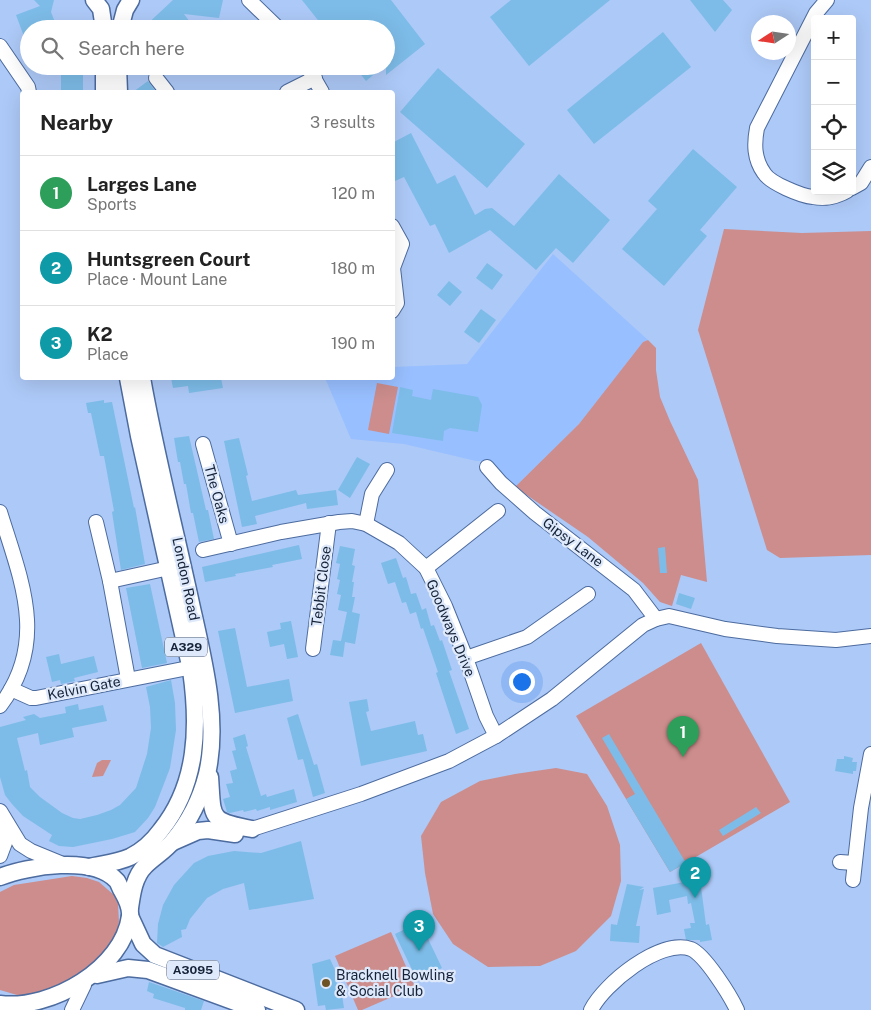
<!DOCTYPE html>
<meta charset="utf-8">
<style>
:root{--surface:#fff;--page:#f2f2f2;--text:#222;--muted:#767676;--line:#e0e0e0;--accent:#ea580c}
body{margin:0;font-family:"Public Sans",sans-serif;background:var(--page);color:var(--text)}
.controls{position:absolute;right:15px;top:15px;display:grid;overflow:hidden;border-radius:5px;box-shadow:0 5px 20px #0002}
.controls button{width:45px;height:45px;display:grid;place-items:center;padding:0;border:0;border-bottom:1px solid var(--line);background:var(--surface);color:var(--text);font:25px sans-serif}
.compass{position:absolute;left:751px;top:15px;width:45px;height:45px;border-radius:50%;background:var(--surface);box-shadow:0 5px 20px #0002;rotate:258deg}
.you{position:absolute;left:521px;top:681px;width:18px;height:18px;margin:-12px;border:4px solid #fff;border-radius:50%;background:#1a73e8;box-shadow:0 0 0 8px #1a73e833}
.badge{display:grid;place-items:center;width:32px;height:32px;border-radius:50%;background:var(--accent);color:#fff;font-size:16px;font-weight:700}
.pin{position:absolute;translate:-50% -41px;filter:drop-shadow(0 1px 2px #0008)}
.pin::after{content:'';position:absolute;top:26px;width:18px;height:15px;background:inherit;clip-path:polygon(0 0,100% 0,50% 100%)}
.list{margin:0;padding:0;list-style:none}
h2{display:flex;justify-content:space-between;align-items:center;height:65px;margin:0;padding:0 20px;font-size:21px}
h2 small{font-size:16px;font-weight:400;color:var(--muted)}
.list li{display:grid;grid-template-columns:32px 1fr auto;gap:15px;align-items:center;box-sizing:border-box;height:75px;padding:0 20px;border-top:1px solid var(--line)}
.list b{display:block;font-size:19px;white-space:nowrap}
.list p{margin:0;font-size:16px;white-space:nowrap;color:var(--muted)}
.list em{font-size:16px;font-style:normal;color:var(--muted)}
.icon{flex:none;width:28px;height:28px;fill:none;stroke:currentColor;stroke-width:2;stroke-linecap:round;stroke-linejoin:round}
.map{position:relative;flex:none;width:871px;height:1010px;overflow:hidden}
.search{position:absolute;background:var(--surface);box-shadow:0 5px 20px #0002;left:20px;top:20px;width:375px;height:55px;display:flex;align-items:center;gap:12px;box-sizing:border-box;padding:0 18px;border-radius:28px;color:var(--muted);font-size:19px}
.panel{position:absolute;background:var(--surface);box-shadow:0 5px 20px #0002;left:20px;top:90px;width:375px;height:290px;border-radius:5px}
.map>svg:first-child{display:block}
.built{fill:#98bfff}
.green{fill:#cc8d8c}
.building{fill:#7dbce8}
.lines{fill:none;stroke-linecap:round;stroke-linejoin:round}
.minor-casing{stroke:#4c6b9f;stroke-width:16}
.major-casing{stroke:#4c6b9f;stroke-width:19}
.minor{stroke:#fff;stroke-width:14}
.major{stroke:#fff;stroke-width:16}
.poi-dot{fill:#6e5425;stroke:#dee9fb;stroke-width:2}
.labels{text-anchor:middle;stroke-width:4.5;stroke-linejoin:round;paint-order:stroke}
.shield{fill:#dee9fb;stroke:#515e72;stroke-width:1}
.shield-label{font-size:12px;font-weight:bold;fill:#152238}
.street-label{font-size:14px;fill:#152238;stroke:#dee9fb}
.poi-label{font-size:14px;fill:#152238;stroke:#dee9fb;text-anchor:start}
</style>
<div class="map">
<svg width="871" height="1010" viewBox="0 0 871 1010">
<rect width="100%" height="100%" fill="#adc9f7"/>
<path class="built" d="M553 254 648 340 643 342 579 424 515 487 488 461H476L404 444 351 439 325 378H392L393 367 467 364Z"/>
<g class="green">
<path d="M724 229 802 233 871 231V555L780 558 767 550 698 330Z"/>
<path d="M648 340 656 348V370L660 397 670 421 698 480 707 582 681 575 672 606 660 602 643 583 588 537 515 487 579 424 643 342Z"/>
<path d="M377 383 398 387 389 434 368 430Z"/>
<path d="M701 643 790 802 670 872 576 716Z"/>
<path d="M102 760H111L103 776 92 777 97 763Z"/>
<path d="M556 768 587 774 607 806 620 845 621 881 611 916 576 951 540 966 488 967 453 944 433 914 425 873 421 836 441 802 480 781 515 774Z"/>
<path d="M72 876 87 878 99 882 114 895 118 904 119 922 117 933 102 957 56 989 37 995H17L0 990V892L14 885Z"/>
<path d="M391 932 415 987 362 1010H358L335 956Z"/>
</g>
<g class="building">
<path d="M34 0H54L51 12 56 25 45 29H29L28 47 16 15 40 6Z"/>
<path d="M173 0H223L219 18 184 14 195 29H142Z"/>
<path d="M302 0H391L425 44 386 75V29H325Z"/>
<path d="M511 0H610L529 66 490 17Z"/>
<path d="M690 0H723L732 10 715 32Z"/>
<path d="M663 32 691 67 594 144 567 110Z"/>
<rect x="61" y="66" width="22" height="26"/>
<path d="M354 66H384L366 81Z"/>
<path d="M438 68 525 144 487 188 400 112Z"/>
<path d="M148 81 156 92H133Z"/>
<path d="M411 133 437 184 455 175 475 215 485 209 492 208 514 226 559 174 610 220 573 263 556 248 536 270 490 230 449 253 435 224 430 226 404 177 395 181 392 175V143Z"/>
<path d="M693 149 737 187 700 230 707 236 664 286 622 249 657 209 648 201Z"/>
<path d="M487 263 503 275 492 290 476 278Z"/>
<path d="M449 281 462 292 450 306 437 295Z"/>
<path d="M481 309 496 320 479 343 464 332Z"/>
<path d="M171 378H221L223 388 189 393 188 386 173 388Z"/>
<path d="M400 387 413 390 412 396 431 400 433 389 478 397 482 405 478 432 450 428 444 431 443 441 392 433Z"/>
<path d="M104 400V403L112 402 134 508 135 507 145 564 121 570 112 512 114 511 104 456H100L91 413H88L86 403Z"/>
<path d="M189 436 206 510H208L214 539 199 542 193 513H191L186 484H184L180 462H178L174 438Z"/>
<path d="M239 438 248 475 246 476 252 501 296 490 298 495 336 490 338 505 307 509 306 503 255 516 257 524 242 527 224 441Z"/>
<path d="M357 457 370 464 350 498 338 490Z"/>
<path d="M299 545 302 559 272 565 273 567 235 574 236 576 205 582 202 567Z"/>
<path d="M340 546 355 549 352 565 355 566 352 582H354L352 597H355L352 612 360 614 355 644 345 642 343 657 330 655 333 640 341 641 347 612 338 610 341 595 337 594 340 580 337 579 340 564 336 563Z"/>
<path d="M665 547 667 573H660L658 548Z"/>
<path d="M396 558 403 578 406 577 411 594 416 593 422 610 426 608 431 626 434 625 440 641 442 640 452 670 449 671 469 729 456 734 436 673 438 672 423 628 421 629 416 612 410 614 406 602 402 603 395 582 388 584 381 563Z"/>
<path d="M150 584 167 663 142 668 126 588Z"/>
<path d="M679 593 695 598 691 609 676 604Z"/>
<path d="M291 621 298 657 287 659 284 644 270 647 267 632 281 629 280 623Z"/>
<path d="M235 628 247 687 289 679 293 701 235 713 218 631Z"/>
<path d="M59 654 61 664 94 656 98 672 74 678 75 681 61 684 60 680 52 682 46 657Z"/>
<path d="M171 680 175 703 176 730 170 768 155 807 148 818 135 832 112 839 73 847 59 846 49 841 52 835 23 816 12 804 5 795 0 777V727L26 720 23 717 34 714 40 718 66 713 65 707 78 704 79 710 103 705 107 721 72 728 74 737 40 745 38 733 17 738 25 771 27 770 30 787 40 797 62 813 73 818 80 819 97 815 111 810 120 805 136 788 147 754 151 728 150 707 146 687Z"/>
<path d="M367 699 369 711 366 712 371 731 415 721 418 735 423 734 427 751 361 766 349 702Z"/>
<path d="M298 714 314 765 317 764 325 793 313 797 303 759 298 760 287 718Z"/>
<path d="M245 734 248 746 246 747 261 796 266 794 267 797 294 789 297 802 270 810V807L257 811 256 809 244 812 243 810 230 813 227 812 223 799 230 797 226 784 233 783 230 771 237 769 232 751 236 750 233 738Z"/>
<path d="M609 734 686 863 670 872 626 799 635 794 602 738Z"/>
<path d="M844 756 853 758 852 762H857L856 771H853V774L835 771 837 759H844Z"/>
<path d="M756 807 761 813 723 836 719 830Z"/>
<path d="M301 841 314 899 249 910 244 883 223 889 207 898 190 919 186 929 181 930 182 937 163 947 157 943 158 924 163 905 174 885 194 863 208 856 234 851 261 853Z"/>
<path d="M700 879 706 925 709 924 712 940 700 942V940H686L684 929 691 928 690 923H695L691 903 688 904 687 896 669 900 671 912 657 915 653 888Z"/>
<path d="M627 884 644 887 639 890 644 889 636 926H640L639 943 610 941 611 924 617 925Z"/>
<path d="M420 922 442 968 417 980 395 934Z"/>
<path d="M330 959 335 970 338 996 342 995 344 1008 326 1010 325 1005 318 1006 312 964Z"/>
<path d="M149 982 204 1001 201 1010H185V1008L153 998 154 994 147 991Z"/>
</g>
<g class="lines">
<defs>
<g id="minor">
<path d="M249 0 279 29"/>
<path d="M827 0 816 13 757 128C754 144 754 159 764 173 770 183 801 196 813 197 824 199 837 197 847 191"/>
<path d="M0 46 28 87 29 92"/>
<path d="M307 66 322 92"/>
<path d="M156 78 167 92"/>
<path d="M287 92 315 78"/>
<path d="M852 188 861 183 871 167"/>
<path d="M392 226 402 244 393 268 397 303 392 311"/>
<path d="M203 444 231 544"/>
<path d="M487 467 501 483 535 513 634 590 656 619"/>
<path d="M0 512C21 580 49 642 0 706"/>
<path d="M96 522 110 581 128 679"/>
<path d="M366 524 372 494 387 470"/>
<path d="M203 550 281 532 339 522 352 521 366 524 399 543 426 568 445 606 466 658 486 716 496 736"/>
<path d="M426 568 498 511"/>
<path d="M110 581 169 568"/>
<path d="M313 649 329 523"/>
<path d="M466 658 527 637 588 594"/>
<path d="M11 689 31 698H36L183 669"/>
<path d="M0 811 20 844 31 851 65 865"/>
<path d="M252 829 361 794 449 761 496 736 552 699 643 625 656 619 669 616 725 629 777 636 836 640 871 636"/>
<path d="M0 856 6 840 4 823"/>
<path d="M840 862 854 863"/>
<path d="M853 880 861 808 871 754"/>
<path d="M72 1010 84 985"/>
<path d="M591 1010C604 984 660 938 691 949 705 955 730 995 737 1010"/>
</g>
<g id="major">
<path d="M94 0 101 9 104 29"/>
<path d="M120 29 125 10 131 0"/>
<path d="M118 66 119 92"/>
<path d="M104 92V66"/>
<path d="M210 777C213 818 208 821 252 829"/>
<path d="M173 842 198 831 208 830 235 834"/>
<path d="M89 867C102 864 117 863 130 857 142 851 153 841 161 830 198 784 199 726 191 670L139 436 128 378"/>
<path d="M0 877C28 866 94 855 117 881 119 884 120 888 122 891 126 898 131 907 130 916 123 968 52 1010 0 1004"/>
<path d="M130 908C132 894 134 877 145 866 154 857 165 851 173 841 189 822 201 798 207 774 220 718 202 654 190 599 174 525 155 452 142 378"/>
<path d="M130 916 143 944 155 955 296 1010"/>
<path d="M97 975 128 968 148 970 257 1010"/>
</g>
</defs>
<use href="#minor" class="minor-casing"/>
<use href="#major" class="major-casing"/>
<use href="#minor" class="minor"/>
<use href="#major" class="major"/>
</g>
<circle class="poi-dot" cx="326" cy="983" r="5"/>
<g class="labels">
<g class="shield">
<rect x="165" y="637.5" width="42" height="19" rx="4"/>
<rect x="167" y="960.5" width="52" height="19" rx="4"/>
</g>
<g class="shield-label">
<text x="186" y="651">A329</text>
<text x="193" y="974">A3095</text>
</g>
<g class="street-label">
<text transform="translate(217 494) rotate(75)" y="5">The Oaks</text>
<text transform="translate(573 542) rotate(37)" y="5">Gipsy Lane</text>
<text transform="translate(186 579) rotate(78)" y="5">London Road</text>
<text transform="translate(321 586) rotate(-83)" y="5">Tebbit Close</text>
<text transform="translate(451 628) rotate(67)" y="5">Goodways Drive</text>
<text transform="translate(84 688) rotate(-11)" y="5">Kelvin Gate</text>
</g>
<g class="poi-label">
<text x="336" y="980">Bracknell Bowling<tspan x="336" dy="16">&amp; Social Club</tspan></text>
</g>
</g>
</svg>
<div class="controls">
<button>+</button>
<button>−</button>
<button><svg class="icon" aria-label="locate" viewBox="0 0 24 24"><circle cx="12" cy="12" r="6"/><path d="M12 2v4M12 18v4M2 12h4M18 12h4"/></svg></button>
<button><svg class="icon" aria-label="layers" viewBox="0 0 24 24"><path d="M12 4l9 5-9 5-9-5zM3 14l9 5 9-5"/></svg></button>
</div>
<svg class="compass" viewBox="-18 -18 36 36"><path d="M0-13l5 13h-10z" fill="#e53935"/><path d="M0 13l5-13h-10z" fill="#767676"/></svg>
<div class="you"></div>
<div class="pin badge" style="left:683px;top:757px;background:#2e9e5b">1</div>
<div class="pin badge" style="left:695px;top:898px;background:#0f9aa8">2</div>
<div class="pin badge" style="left:419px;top:951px;background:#0f9aa8">3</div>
<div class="search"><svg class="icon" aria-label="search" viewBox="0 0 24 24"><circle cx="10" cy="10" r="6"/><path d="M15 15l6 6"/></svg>Search here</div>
<section class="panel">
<h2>Nearby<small>3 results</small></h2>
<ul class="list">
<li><span class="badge" style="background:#2e9e5b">1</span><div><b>Larges Lane</b><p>Sports</p></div><em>120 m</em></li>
<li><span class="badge" style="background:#0f9aa8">2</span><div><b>Huntsgreen Court</b><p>Place · Mount Lane</p></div><em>180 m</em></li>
<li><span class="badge" style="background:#0f9aa8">3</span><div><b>K2</b><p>Place</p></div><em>190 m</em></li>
</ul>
</section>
</div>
